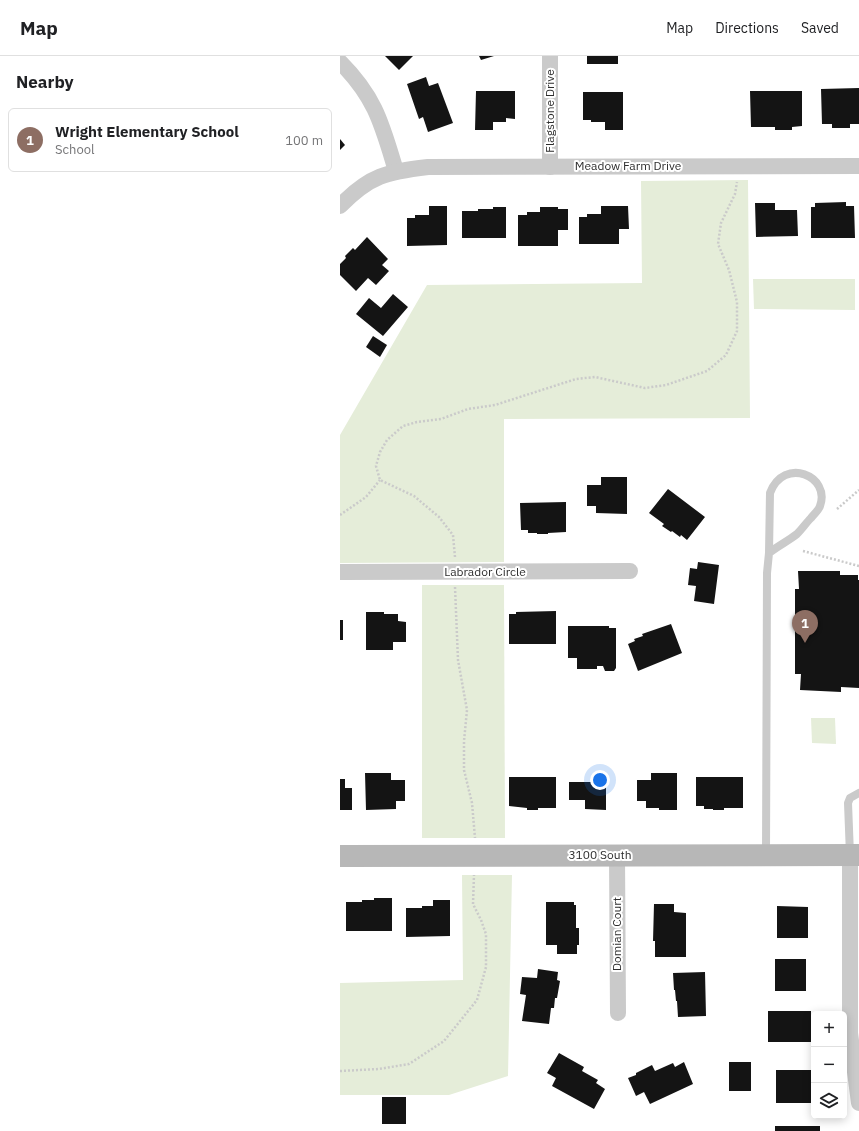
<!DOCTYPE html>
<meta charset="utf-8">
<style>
:root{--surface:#fff;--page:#f6f6f6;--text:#202124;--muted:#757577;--line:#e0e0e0;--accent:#1a73e8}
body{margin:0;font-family:"IBM Plex Sans",sans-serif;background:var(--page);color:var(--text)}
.controls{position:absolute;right:12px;bottom:12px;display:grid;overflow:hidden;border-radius:6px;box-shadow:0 2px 10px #0003}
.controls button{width:36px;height:36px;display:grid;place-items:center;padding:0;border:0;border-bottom:1px solid var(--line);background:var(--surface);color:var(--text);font:20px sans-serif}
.you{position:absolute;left:260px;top:724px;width:14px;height:14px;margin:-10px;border:3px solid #fff;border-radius:50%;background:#1a73e8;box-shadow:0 0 0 6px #1a73e833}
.badge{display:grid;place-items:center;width:26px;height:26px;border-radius:50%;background:var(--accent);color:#fff;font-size:13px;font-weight:700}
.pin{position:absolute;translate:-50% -33px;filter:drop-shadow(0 1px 2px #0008)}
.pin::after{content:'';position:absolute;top:21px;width:14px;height:12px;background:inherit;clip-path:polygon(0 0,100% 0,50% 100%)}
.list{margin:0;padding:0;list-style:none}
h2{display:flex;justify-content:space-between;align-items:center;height:52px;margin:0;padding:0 16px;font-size:17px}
h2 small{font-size:13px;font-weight:400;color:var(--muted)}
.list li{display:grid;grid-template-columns:26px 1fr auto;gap:12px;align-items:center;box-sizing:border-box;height:64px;margin:0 8px 8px;padding:0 8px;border:1px solid var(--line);border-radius:6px}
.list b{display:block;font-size:15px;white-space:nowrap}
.list p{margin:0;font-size:13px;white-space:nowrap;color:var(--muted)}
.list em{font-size:13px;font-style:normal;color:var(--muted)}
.icon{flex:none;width:22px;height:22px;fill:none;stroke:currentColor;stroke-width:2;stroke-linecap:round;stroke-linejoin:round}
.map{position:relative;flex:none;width:519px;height:1075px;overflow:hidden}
header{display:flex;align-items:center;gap:24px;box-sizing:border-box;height:56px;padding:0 20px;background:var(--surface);border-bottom:1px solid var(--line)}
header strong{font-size:19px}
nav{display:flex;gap:22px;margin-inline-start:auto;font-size:14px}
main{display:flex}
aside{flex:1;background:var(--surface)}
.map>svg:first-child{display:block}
.green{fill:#e5edd9}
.building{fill:#141414}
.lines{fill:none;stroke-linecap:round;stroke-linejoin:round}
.path{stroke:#cacaca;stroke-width:2.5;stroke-dasharray:2 2;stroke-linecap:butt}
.service{stroke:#cacaca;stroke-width:8}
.minor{stroke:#cacaca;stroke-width:16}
.secondary{stroke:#b7b7b7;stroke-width:22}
.labels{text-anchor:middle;stroke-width:4;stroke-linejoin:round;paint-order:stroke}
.street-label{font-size:12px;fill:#2d2d2d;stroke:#fff}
</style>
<header>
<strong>Map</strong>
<nav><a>Map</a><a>Directions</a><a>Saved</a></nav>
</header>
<main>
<aside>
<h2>Nearby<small></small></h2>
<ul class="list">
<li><span class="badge" style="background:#8d6e63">1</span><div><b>Wright Elementary School</b><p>School</p></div><em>100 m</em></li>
</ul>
</aside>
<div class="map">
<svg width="519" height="1075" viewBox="0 0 519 1075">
<rect width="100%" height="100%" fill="#fff"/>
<g class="green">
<path d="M408 124 410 362 164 363V506L0 507V379L87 229 302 227 301 125Z"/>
<path d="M413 223H515V254L414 253Z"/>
<path d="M82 529H164L165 782H82Z"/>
<path d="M471 662H495L496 688 472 687Z"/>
<path d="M122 819H172L168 1020 109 1039H0V927L123 924Z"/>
</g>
<g class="building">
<path d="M45 0H73L59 14Z"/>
<path d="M139 0H154L141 4Z"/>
<rect x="247" y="0" width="31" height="8"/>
<path d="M86 21 89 30 98 27 113 67 88 76 83 61 79 63 67 28Z"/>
<path d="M519 32V68H510V72H492V68H482L481 33Z"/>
<path d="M136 35H175V63L166 62V66H153V74H135Z"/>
<path d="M410 35H462V70L452 71V74H435V71H411Z"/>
<path d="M243 36H283V74H265V66H251V64H243Z"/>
<path d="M0 83 5 89 0 94Z"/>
<path d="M506 146V150H514L515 182H471V151H475V147Z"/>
<path d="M415 147H435V154H457L458 180 416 181Z"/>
<path d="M89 150H107V189L67 190V162H75V159H89Z"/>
<path d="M261 150H288L289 173H279V188H239V161H247V158H261Z"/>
<path d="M153 151H166V182H122V155H138V153H153Z"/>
<path d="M200 151H218V153H228V174H218V190H178V159H187V156H200Z"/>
<path d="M27 181 48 203 42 209 49 215 36 229 28 222 16 235 0 219V208L6 202 5 200 13 192 15 194Z"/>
<path d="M53 238 68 251 43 280 16 258 29 242 41 252Z"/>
<path d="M33 280 47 289 40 301 26 291Z"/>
<path d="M261 421H287V458L256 457V450H247V429H261Z"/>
<path d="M328 433 365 461 347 484 341 479 340 481 332 475 331 476 322 470 324 468 309 457Z"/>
<path d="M226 446V476L208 477V478H197V477H188V474H181L180 447Z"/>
<path d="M358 506 379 509 374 548 354 545 356 530 348 529 350 512 357 513Z"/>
<path d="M458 515H500V519H518V524H519V632L501 631V636L460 634 461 618H455V533H459Z"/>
<path d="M216 555V588H169V558H176V556Z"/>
<path d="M26 556H44V558H58V565L66 566V586H53V594H26Z"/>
<rect x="0" y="564" width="3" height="20"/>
<path d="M331 568 342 597 298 615 288 588 295 585 294 583 303 580 302 578Z"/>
<path d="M228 570H269V572H276V612L274 615H265L263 610H257V613H237V602H228Z"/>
<path d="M25 717H51V724H65V745H56V753L26 754Z"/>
<path d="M311 717H337V754H319V752H306V745H297V724H311Z"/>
<path d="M169 721H216V752H198V754H187V752L169 750Z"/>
<path d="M356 721H403V752H384V754H373V753H364V750H356Z"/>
<path d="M0 723H5V732H12V754H0Z"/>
<path d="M229 726H266V754L245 753V744H229Z"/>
<path d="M34 842H52V875H6V846H22V844H34Z"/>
<path d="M93 844H110V880L66 881V852H82V850H93Z"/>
<path d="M206 846H234V849H236V872H239V889H237V898H217V889H206Z"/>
<path d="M314 848H334V856L346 857V901H315V885H313Z"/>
<path d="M437 850 468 851V882H437Z"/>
<rect x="435" y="903" width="31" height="32"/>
<path d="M198 913 218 916 217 924 220 925 217 942H215L214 952H211L209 968 182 965 186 939 180 938 182 921 197 922Z"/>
<path d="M365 916 366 960 338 961 337 945H336L335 934H334L333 917Z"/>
<path d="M428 955H471V971H474V986H428Z"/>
<path d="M219 997 244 1011 242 1015 258 1024 256 1027 265 1033 254 1053 212 1030 216 1022 207 1017Z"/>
<path d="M344 1006 353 1028 310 1048 304 1036 296 1040 288 1022 296 1019V1017L312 1009 315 1015 333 1007 335 1011Z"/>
<rect x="389" y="1006" width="22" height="29"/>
<rect x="436" y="1014" width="38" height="33"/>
<rect x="42" y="1041" width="24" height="27"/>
<rect x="435" y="1070" width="45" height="5"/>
</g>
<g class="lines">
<g class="path">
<path d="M497 453 519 434"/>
<path d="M0 459 26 441 40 424"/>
<path d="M463 495 519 510"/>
<path d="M115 501 113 479 99 461 74 440 40 424 36 410 40 396 47 384 63 370 77 366 101 363 128 353 155 349 236 323 255 321 305 332 326 329 367 315 386 299 397 275V246L389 214 378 188 381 167 395 138 397 126"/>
<path d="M115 531 118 604 127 654 124 685V714L132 747 135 782"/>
<path d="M0 1015 39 1013 69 1008 104 985 137 944 146 911V878L141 864 133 848 134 819"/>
</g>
<g class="service">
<path d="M426 798 427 517 429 497C438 490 448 485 457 478 462 473 466 467 471 462 474 458 479 454 480 450 491 420 444 400 430 437L429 497"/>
<path d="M510 799 508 747 510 742 519 737"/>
</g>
<g class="minor">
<path d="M210 0V111"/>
<path d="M0 6C36 42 42 69 56 115"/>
<path d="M0 150C30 119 47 116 88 111L519 110"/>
<path d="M0 516 290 515"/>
<path d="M277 799 278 957"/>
<path d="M510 799V977L519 1047"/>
</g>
<path class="secondary" d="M0 800 519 799"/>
</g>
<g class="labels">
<g class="street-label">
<text transform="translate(210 55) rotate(-90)" y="4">Flagstone Drive</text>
<text x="288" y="114">Meadow Farm Drive</text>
<text x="145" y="520">Labrador Circle</text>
<text x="260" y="803">3100 South</text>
<text transform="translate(277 878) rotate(-90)" y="4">Domian Court</text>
</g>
</g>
</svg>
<div class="controls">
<button>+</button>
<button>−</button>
<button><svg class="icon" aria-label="layers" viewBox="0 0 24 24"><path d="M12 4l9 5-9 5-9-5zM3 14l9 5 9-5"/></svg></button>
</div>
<div class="you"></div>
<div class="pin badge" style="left:465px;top:587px;background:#8d6e63">1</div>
</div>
</main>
